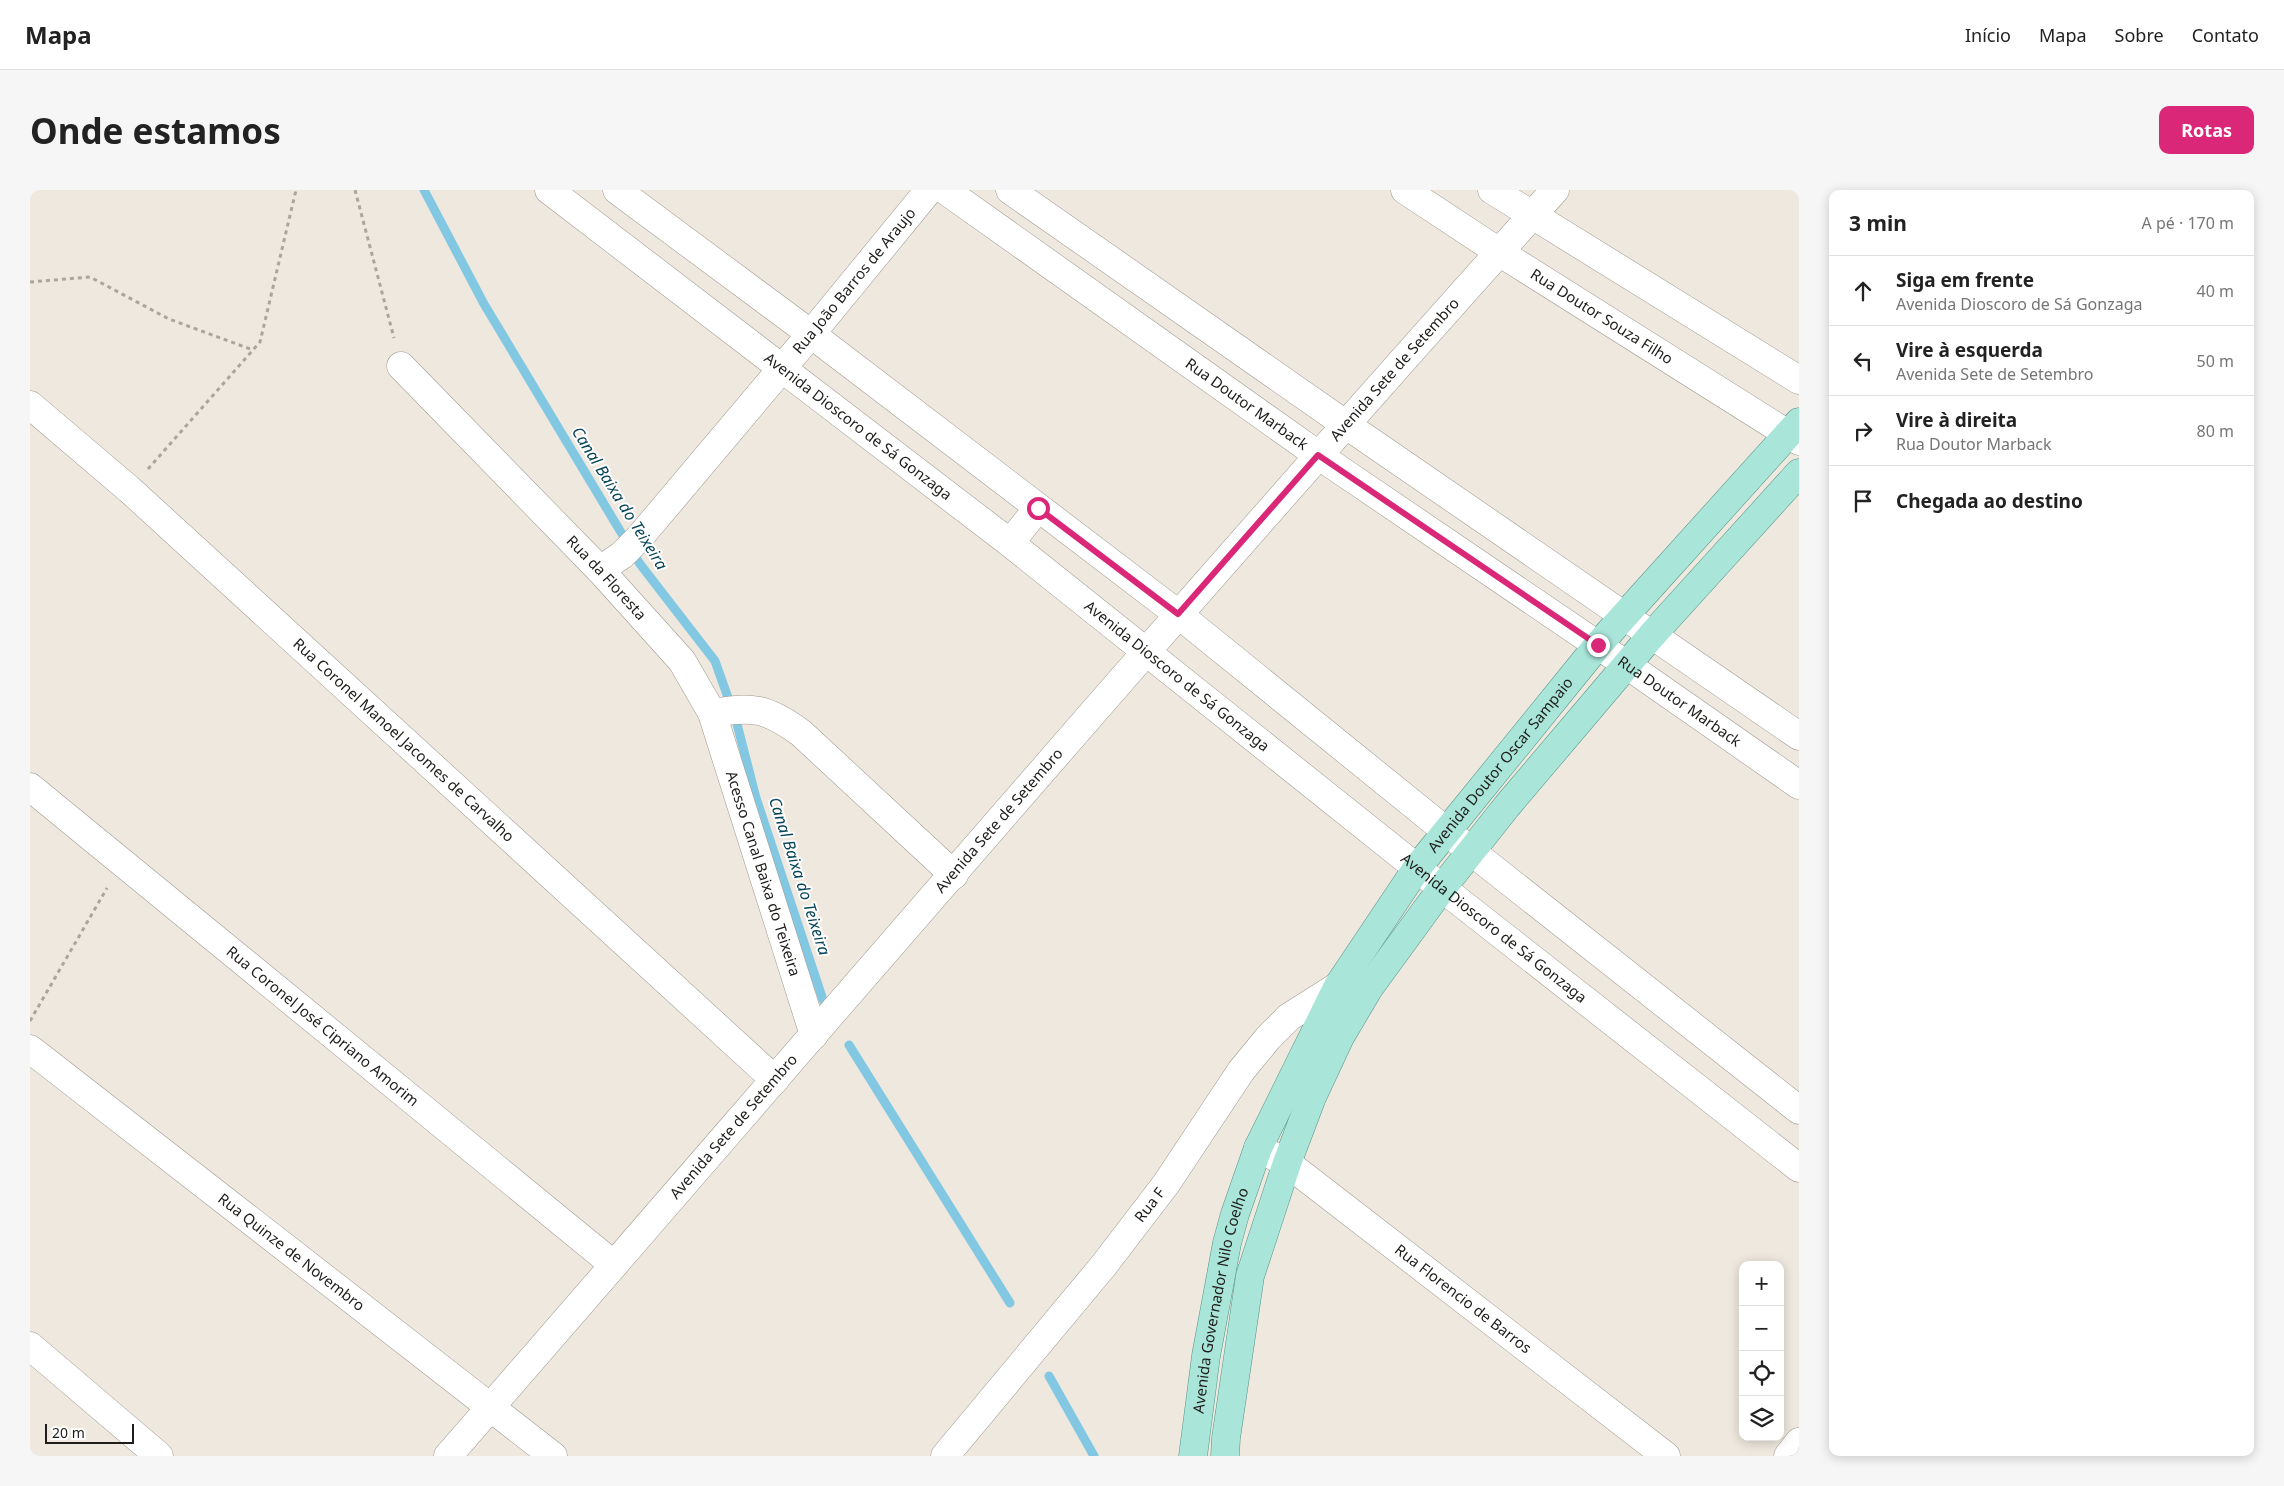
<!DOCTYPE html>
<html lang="pt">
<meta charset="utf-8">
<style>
:root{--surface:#fff;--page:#f6f6f6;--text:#222;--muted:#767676;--line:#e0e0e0;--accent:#db2777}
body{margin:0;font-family:"Noto Sans",sans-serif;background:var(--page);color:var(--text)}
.controls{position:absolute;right:15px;bottom:15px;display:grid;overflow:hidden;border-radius:10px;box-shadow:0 2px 12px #0003}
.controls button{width:45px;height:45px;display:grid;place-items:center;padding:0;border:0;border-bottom:1px solid var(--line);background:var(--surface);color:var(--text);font:25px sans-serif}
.scale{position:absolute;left:15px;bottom:12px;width:89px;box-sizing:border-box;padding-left:5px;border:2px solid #1f1d1a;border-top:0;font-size:14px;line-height:18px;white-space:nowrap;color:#1f1d1a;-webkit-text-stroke:4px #fff;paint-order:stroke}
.stop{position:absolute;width:15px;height:15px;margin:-11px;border:4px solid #db2777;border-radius:50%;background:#fff}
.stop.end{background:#db2777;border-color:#fff;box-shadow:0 1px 5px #0008}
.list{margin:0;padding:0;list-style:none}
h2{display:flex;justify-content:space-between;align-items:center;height:65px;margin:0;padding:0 20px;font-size:21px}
h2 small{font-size:16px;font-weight:400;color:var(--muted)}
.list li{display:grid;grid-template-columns:32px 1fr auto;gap:15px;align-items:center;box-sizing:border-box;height:70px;padding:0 20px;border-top:1px solid var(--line)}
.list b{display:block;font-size:19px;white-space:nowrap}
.list p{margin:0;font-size:16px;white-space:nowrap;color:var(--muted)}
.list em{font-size:16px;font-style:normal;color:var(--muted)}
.icon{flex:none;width:28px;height:28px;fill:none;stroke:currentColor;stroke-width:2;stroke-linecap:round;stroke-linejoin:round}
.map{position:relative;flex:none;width:1769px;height:1266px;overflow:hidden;border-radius:10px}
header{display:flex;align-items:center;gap:30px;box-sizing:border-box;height:70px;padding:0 25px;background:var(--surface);border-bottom:1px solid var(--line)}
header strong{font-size:24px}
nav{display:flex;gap:28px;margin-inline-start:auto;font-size:18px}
.intro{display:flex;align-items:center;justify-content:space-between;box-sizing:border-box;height:120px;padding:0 30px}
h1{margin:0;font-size:35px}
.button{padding:12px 22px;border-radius:10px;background:var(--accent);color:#fff;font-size:18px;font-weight:700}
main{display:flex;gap:30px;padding:0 30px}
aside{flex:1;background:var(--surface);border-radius:10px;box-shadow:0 2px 12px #0003}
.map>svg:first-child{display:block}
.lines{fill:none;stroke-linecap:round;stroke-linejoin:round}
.stream{stroke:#83c8e3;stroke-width:9}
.minor-casing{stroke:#9e9990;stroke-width:29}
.major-casing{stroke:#549486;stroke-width:29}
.path{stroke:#aaa69e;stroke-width:3;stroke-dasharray:4 4;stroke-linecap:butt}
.minor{stroke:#fff;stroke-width:28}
.major{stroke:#a9e5d9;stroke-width:28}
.route{stroke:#db2777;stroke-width:6}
.labels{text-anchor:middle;stroke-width:4;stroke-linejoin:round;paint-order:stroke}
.street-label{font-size:15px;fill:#1f1d1a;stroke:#fff}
.water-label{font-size:16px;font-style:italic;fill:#054357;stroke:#fff}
</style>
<header>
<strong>Mapa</strong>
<nav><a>Início</a><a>Mapa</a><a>Sobre</a><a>Contato</a></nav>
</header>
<div class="intro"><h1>Onde estamos</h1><a class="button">Rotas</a></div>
<main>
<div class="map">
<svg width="1769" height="1266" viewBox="0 0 1769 1266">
<rect width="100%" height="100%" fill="#eee8de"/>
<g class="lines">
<g class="stream">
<path d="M394 0 454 114 610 374 685 471 706 530 726 608 793 810"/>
<path d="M819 855 980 1113"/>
<path d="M1019 1186 1064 1266"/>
</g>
<defs>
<g id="minor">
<path id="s1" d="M519 0 980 353 1412 698 1769 978"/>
<path d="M587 0 781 144 1148 424 1442 662 1769 920"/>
<path id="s2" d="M915 0 1288 265 1597 475 1769 595"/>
<path d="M980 0 1315 234 1769 546"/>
<path id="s3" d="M1375 0 1469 62 1769 251"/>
<path d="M1462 0 1769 190"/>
<path id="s4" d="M371 176 570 380 652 471 682 523 784 845"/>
<path id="s5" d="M0 215 100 300 745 890"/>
<path d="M980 353 1008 318"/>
<path id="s6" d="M570 380 592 365 609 348 781 144 899 0"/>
<path d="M682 523C723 516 737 518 771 543L924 685"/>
<path id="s7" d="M0 597 584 1075"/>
<path id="s8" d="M0 859 523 1266"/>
<path id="s9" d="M1228 958 1257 973 1636 1266"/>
<path d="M0 1156 129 1266"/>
<path id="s10" d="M418 1266C786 843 1150 417 1525 0"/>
<path id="s11" d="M915 1266 1074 1075 1136 994 1211 881 1238 848 1259 827 1308 796 1320 797"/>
<path d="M1758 1266 1769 1252"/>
</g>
<g id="major">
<path id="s12" d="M1163 1266 1176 1166 1197 1053 1205 1024 1228 958 1308 796 1387 678 1568 455 1769 232"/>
<path d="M1195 1266 1196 1248 1220 1086 1257 973 1282 907 1310 847 1339 798 1412 698 1477 616 1622 445 1769 283"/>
</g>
</defs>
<use href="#minor" class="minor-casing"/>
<use href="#major" class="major-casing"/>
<g class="path">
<path d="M325 0 364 148"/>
<path d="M0 92 60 87 139 129 223 160"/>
<path d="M118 279 230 152 266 0"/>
<path d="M0 831 77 698"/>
</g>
<use href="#minor" class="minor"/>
<use href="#major" class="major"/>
</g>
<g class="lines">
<path class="route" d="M1008 318 1148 424 1288 265 1568 455"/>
</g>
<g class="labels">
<g class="street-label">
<text dy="5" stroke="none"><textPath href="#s6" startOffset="386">Rua João Barros de Araujo</textPath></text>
<text dy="5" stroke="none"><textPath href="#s3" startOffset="234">Rua Doutor Souza Filho</textPath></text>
<text dy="5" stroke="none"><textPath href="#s10" startOffset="1441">Avenida Sete de Setembro</textPath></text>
<text dy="5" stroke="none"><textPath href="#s2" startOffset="370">Rua Doutor Marback</textPath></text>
<text dy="5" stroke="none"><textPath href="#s1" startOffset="389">Avenida Dioscoro de Sá Gonzaga</textPath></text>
<text dy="5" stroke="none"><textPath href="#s4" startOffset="295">Rua da Floresta</textPath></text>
<text dy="5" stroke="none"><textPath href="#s1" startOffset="794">Avenida Dioscoro de Sá Gonzaga</textPath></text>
<text dy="5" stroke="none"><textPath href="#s2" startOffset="895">Rua Doutor Marback</textPath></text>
<text dy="5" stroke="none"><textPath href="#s5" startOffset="502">Rua Coronel Manoel Jacomes de Carvalho</textPath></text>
<text dy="5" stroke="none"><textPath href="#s12" startOffset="771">Avenida Doutor Oscar Sampaio</textPath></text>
<text dy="5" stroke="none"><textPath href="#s10" startOffset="841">Avenida Sete de Setembro</textPath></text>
<text dy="5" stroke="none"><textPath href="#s4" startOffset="636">Acesso Canal Baixa do Teixeira</textPath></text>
<text dy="5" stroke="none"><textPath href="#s1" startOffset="1199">Avenida Dioscoro de Sá Gonzaga</textPath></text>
<text dy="5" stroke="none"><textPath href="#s7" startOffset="378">Rua Coronel José Cipriano Amorim</textPath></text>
<text dy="5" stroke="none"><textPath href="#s10" startOffset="436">Avenida Sete de Setembro</textPath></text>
<text dy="5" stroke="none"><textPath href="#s11" startOffset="324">Rua F</textPath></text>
<text dy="5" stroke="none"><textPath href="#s8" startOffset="331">Rua Quinze de Novembro</textPath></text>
<text dy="5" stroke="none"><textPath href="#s9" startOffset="255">Rua Florencio de Barros</textPath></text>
<text dy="5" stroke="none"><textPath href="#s12" startOffset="158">Avenida Governador Nilo Coelho</textPath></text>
</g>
<g class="water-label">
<text transform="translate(590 308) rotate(58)" y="6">Canal Baixa do Teixeira</text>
<text transform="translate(770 686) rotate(72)" y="6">Canal Baixa do Teixeira</text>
</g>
</g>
</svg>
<div class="controls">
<button>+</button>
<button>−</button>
<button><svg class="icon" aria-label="locate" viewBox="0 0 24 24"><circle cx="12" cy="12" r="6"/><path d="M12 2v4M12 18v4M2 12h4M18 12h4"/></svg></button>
<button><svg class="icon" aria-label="layers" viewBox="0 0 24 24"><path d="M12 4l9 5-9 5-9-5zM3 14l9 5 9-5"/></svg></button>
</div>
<div class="scale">20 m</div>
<div class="stop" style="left:1008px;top:318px"></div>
<div class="stop end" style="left:1568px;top:455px"></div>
</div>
<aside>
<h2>3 min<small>A pé · 170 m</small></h2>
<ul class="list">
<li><svg class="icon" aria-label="ahead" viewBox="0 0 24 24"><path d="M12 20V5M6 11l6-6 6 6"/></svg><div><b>Siga em frente</b><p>Avenida Dioscoro de Sá Gonzaga</p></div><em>40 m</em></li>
<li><svg class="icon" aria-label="left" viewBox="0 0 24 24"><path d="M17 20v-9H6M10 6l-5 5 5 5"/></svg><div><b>Vire à esquerda</b><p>Avenida Sete de Setembro</p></div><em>50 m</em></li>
<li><svg class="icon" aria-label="right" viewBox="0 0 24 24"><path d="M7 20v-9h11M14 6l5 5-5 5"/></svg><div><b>Vire à direita</b><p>Rua Doutor Marback</p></div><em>80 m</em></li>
<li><svg class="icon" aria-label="arrive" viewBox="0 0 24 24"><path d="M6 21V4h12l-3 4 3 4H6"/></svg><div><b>Chegada ao destino</b></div></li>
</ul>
</aside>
</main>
